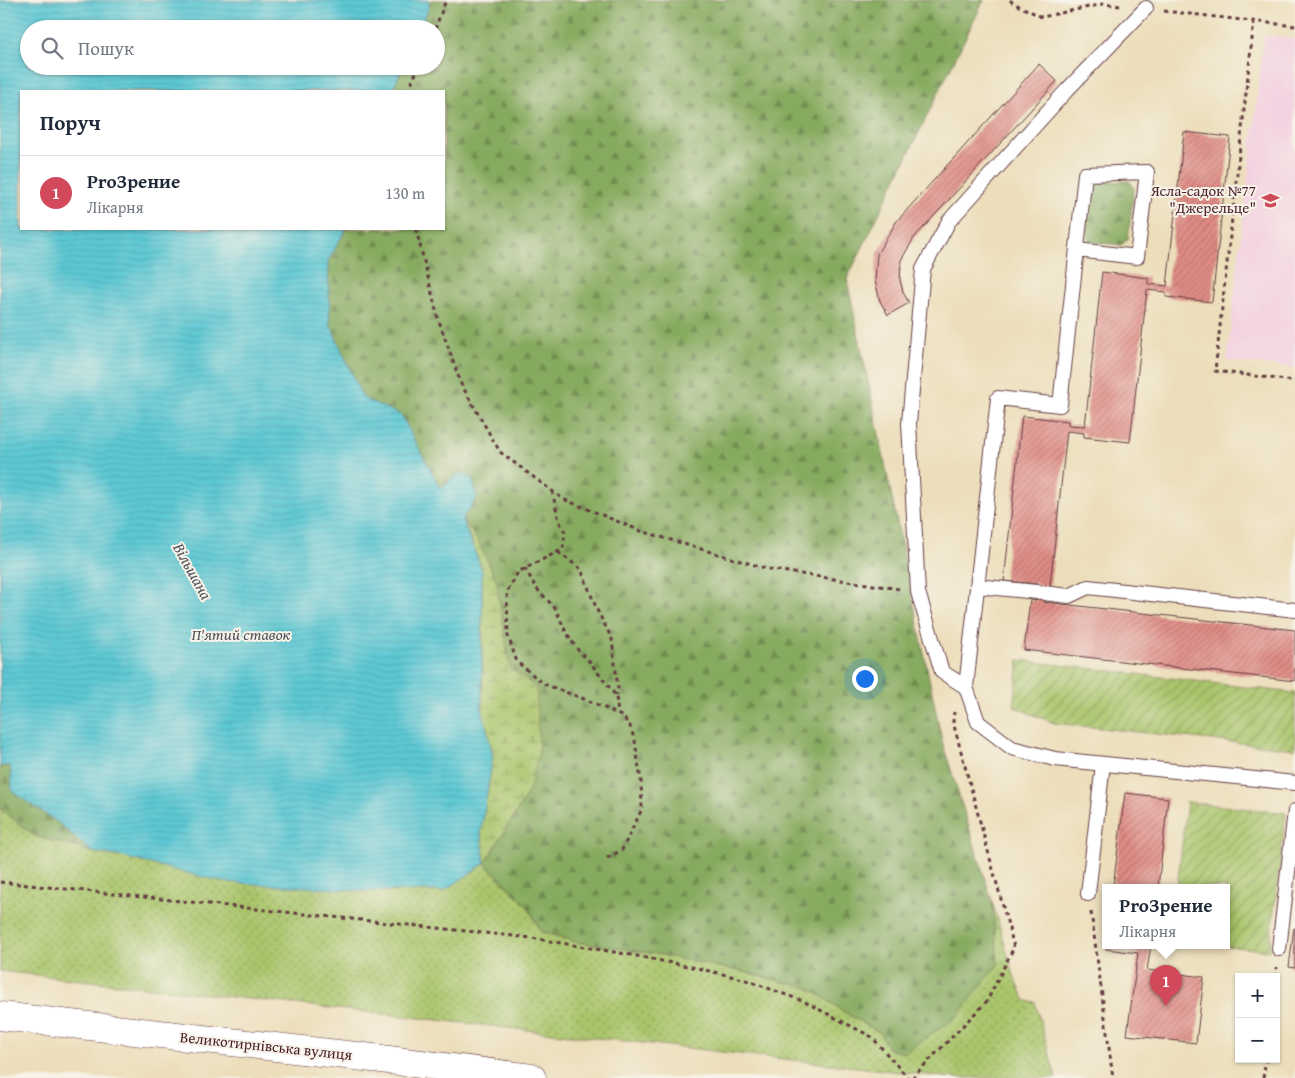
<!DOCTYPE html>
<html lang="uk">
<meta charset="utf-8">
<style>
:root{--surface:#fff;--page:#f2f2f3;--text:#1f2937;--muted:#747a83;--line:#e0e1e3;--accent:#d1495b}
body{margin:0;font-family:"Gentium Book Plus",serif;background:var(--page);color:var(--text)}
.controls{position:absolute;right:15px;bottom:15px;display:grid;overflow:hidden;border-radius:0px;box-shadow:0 1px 4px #0004}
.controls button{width:45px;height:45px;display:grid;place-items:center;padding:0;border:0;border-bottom:1px solid var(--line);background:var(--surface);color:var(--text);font:25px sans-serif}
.you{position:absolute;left:864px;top:678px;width:18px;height:18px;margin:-12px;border:4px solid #fff;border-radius:50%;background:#1a73e8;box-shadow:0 0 0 8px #1a73e833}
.badge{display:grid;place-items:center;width:32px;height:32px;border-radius:50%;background:var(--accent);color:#fff;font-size:16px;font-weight:700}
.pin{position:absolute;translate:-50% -41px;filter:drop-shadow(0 1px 2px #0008)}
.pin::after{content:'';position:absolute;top:26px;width:18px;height:15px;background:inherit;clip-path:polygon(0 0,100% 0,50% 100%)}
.popup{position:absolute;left:1102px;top:884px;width:128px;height:65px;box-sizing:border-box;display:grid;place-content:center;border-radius:0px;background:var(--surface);filter:drop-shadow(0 1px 4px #0005);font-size:16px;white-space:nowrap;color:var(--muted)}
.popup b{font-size:19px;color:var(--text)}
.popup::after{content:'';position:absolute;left:50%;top:100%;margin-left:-10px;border:10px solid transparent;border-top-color:var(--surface)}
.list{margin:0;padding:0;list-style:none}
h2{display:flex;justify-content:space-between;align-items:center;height:65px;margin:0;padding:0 20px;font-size:21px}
h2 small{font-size:16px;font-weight:400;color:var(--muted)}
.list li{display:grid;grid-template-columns:32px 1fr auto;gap:15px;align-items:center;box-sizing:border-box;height:75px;padding:0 20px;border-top:1px solid var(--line)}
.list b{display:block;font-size:19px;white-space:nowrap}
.list p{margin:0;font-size:16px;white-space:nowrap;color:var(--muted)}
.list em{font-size:16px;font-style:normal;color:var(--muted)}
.icon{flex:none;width:28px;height:28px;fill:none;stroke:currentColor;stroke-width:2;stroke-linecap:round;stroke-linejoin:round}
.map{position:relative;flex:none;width:1295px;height:1078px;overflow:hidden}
.search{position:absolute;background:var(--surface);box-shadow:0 1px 4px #0004;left:20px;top:20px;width:425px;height:55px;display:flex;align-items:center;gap:12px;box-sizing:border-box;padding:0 18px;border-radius:28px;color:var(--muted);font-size:19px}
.panel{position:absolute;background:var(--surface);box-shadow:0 1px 4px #0004;left:20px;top:90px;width:425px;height:140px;border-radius:0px}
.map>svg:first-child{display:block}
.built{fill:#f3cfe0}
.grass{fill:url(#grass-dots);stroke:#7a724b}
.forest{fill:url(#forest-firs);stroke:#686445}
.wetland{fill:url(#wetland-marsh);stroke:#7a724b}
.garden{fill:url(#garden-furrows);stroke:#7a724b}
.water{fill:url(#water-rules);stroke:#537480}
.building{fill:url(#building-hatch)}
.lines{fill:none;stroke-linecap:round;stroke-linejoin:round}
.lane-casing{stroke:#623c40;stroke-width:16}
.primary-casing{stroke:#623c40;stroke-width:29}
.path{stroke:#623c40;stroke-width:3;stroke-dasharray:4 4;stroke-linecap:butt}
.lane{stroke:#fff;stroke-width:14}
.primary{stroke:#fff;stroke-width:28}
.labels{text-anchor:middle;stroke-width:4;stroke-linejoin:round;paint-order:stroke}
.poi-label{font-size:15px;fill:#4a1f2b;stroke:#f7f3e8;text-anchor:end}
.street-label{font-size:15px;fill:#4a1f2b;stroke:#f7f3e8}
.water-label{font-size:16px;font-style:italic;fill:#4f525e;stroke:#f7f3e8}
</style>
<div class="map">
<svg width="1295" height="1078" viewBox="0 0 1295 1078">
<defs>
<pattern id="grass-dots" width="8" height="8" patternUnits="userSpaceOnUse" patternTransform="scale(1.25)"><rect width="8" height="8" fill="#a9c56b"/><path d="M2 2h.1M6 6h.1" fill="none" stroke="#8c9f58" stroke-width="1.8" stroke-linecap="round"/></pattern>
<pattern id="forest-firs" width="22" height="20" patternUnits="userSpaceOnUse" patternTransform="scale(1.25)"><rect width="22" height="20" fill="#86aa5f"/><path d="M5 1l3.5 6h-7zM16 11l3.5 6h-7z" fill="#708a4f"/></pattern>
<pattern id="wetland-marsh" width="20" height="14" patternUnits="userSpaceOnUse" patternTransform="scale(1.25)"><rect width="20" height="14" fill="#a9c56b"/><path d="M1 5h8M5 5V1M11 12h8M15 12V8" fill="none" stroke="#8c9f58"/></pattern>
<pattern id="garden-furrows" width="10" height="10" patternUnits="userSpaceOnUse" patternTransform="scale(1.25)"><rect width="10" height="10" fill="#a9c56b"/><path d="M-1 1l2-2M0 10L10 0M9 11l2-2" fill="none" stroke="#8c9f58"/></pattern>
<pattern id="water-rules" width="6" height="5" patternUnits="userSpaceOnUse" patternTransform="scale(1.25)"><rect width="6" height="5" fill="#5cc8d4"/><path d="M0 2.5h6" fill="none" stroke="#52abb6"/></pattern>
<pattern id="building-hatch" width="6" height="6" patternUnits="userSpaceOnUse" patternTransform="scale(1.25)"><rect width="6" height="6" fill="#e08c86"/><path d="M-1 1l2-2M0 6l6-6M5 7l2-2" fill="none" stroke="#b8726e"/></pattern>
</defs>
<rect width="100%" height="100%" fill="#f7f3e8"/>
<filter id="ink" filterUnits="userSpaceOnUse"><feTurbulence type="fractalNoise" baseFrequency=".02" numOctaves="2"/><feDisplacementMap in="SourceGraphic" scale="10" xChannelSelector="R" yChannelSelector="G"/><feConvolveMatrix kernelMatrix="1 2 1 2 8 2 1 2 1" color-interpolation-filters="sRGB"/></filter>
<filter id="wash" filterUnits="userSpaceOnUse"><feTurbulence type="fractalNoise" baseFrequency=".0096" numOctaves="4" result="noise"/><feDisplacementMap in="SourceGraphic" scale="20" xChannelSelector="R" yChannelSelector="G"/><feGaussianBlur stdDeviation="1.12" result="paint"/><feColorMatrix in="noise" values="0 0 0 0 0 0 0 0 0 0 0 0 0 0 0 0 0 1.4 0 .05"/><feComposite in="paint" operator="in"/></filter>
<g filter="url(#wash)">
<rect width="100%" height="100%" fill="#ecdeba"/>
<path class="built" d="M1264 35 1295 39V368L1227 361Z"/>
<path class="grass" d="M0 808 33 835 92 852 123 857 444 891 485 863 528 907 541 932 577 942 657 954 744 972 809 988 854 1018 879 1032 889 1049 905 1053 998 965 992 901 1015 979 1026 1001 1035 1002 1056 1078H954L0 971Z"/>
<g class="forest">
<path d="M431 0H984L847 279 942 741 992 901 998 964 957 1017 912 1047 906 1053 889 1049 879 1032 854 1018 809 988 744 972 657 954 577 942 541 931 528 907 485 863 529 791 536 687 510 668 496 580 479 543 462 518 477 498 441 489 401 416 363 398 330 324 328 261 346 229H444V91H392L403 66H436V29H420L429 7Z"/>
<path d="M1129 181 1134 188 1128 239 1121 245 1090 242 1086 234 1091 186 1096 182Z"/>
<path d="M10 765 57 822 92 852 33 835 0 808V767Z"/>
</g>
<path class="wetland" d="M462 518 479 543 496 580 510 668 536 687 539 751 529 791 485 863 481 831 493 756 482 708V570Z"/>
<g class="garden">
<path d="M1019 660 1295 693V749L1054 723 1014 707Z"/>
<path d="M1187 802 1286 813 1269 951 1219 945H1226V887H1177Z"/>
</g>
<path class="water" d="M0 0H429V7L420 29H29V66H403L392 91H21V229H346L328 261 330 324 363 398 401 415 441 489 459 473 472 477 477 498 462 519 482 570V708L493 756 481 831 485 863 444 891H369L223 882 123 857 92 852 57 822 12 791 10 765 0 767Z"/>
<g id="blocks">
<g class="building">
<path d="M1039 64 1057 81 914 238 901 260 900 280 903 292 909 303 888 315 880 301 875 281 877 254 896 222Z"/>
<path d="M1184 132 1230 137 1212 302 1166 297V292L1147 290 1130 442 1084 437V433L1067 431 1050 586 1045 585 1043 602 1295 630V681L1024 650 1030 600 1036 601 1038 584 1004 581 1022 416 1068 421V425L1085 426 1102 272 1148 278V284L1167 286Z"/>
<path d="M1125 793 1168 798 1158 887H1113Z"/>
<path d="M1294 928H1295V968L1289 967Z"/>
<path d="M1106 945H1151L1147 970 1204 977 1196 1043 1127 1035 1138 953 1106 949Z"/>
</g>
</g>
</g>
<g filter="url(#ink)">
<use href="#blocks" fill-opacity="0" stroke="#623c40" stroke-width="1"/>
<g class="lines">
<defs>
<g id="lane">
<path d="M1077 250 1137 257 1147 172 1085 174 1060 405 998 398 966 687 978 722 1012 748 1055 759 1295 783"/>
<path d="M977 586 1037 592"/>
<path d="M1044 593 1069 596 1088 587 1295 610"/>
<path d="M966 687 942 672 918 592 909 423 923 269 949 221 1066 91 1146 8"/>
<path d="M1088 894 1103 764"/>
<path d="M1279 949 1295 811"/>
</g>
<path id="primary" d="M0 1016 373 1058 532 1078"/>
</defs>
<use href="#lane" class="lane-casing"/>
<use href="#primary" class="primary-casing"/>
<g class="path">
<path d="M1010 0 1013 3 1042 17 1103 4 1121 6"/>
<path d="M1164 11 1295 26"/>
<path d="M1254 21 1215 371 1295 381"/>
<path d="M435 29 446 0"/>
<path d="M408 91 419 66"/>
<path d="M416 229 438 318 461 384 500 452 552 491 563 499 641 531 768 569 900 589"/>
<path d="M552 491 559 521 565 532 563 549 518 572 507 592 508 636 517 662 544 684 584 699 607 709 623 717 630 726 635 741 641 781 642 809 622 850 605 859"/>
<path d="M558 552 581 569 597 610 612 639 618 689 616 696"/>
<path d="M525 568 536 588 555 608 566 632 578 650 589 661 616 696 618 714"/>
<path d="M0 882 532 938 637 956 697 968 743 979 803 1001 872 1037 908 1078"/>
<path d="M1091 912 1113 1078"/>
<path d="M1275 977 1277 967"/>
<path d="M912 1078 987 1001 1014 947 953 722 954 712"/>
<path d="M1263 1078 1266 1059"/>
</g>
<use href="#lane" class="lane"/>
<use href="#primary" class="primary"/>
</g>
</g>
<defs>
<symbol id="school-bare" viewBox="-9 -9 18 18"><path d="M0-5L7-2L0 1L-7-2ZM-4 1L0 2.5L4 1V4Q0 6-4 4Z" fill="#d1495b" stroke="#f7f3e8" stroke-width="2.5" paint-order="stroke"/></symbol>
</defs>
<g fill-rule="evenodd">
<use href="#school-bare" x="1258" y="188" width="25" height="25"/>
</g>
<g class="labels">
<g class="poi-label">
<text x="1256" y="196">Ясла-садок №77<tspan x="1256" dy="17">"Джерельце"</tspan></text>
</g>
<g class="street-label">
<text transform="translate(266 1046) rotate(6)" y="5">Великотирнівська вулиця</text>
</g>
<g class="water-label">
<text transform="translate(193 571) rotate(61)" y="6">Вільшана</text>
<text x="241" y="640">П'ятий ставок</text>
</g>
</g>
</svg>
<div class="controls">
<button>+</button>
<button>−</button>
</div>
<div class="you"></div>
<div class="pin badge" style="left:1166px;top:1006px">1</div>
<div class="popup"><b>ProЗрение</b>Лікарня</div>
<div class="search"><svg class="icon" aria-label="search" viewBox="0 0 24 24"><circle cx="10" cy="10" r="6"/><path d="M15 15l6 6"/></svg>Пошук</div>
<section class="panel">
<h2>Поруч<small></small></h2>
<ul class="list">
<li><span class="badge">1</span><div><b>ProЗрение</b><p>Лікарня</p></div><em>130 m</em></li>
</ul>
</section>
</div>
